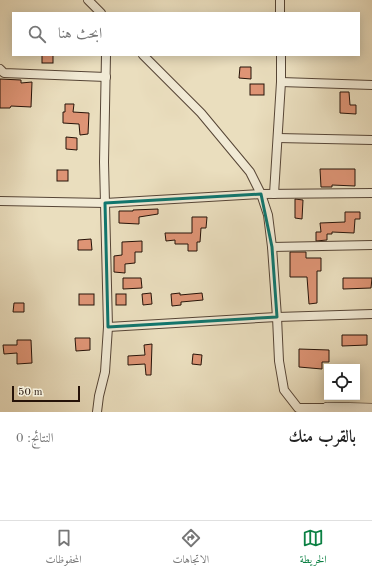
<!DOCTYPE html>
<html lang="ar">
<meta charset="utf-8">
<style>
:root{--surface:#fff;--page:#f6f6f6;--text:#222;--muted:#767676;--line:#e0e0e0;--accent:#0b8043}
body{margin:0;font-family:"Old Standard TT",Amiri,serif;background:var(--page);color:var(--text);direction:rtl}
.controls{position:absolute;right:12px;bottom:12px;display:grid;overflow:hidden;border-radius:0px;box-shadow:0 2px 10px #0003}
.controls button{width:36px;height:36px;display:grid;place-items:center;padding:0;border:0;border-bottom:1px solid var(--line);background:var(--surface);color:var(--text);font:20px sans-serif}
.scale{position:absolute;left:12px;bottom:10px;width:68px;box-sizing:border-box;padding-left:4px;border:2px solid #251208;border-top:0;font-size:11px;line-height:14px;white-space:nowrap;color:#251208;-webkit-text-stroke:3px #f1ead5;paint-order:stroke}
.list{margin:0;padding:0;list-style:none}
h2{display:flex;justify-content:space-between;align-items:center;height:52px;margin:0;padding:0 16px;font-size:17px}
h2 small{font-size:13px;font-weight:400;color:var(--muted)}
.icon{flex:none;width:22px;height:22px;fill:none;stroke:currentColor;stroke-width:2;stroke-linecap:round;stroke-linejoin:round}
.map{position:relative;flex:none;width:372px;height:412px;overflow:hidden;direction:ltr}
.search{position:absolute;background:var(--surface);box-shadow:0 2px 10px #0003;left:12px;right:12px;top:12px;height:44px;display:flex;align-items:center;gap:10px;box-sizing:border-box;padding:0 14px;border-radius:0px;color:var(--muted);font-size:15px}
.sheet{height:108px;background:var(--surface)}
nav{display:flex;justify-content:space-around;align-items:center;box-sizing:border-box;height:56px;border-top:1px solid var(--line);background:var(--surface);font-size:11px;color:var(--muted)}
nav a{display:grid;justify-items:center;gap:2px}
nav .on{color:var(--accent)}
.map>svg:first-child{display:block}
.building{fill:#de9475;stroke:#251208}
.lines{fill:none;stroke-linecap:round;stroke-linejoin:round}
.street-casing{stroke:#564536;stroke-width:10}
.secondary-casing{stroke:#251208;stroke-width:12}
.street{stroke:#f1ead5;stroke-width:8}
.secondary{stroke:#f1ead5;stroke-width:11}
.marked{fill:none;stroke:#0f766e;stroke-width:3;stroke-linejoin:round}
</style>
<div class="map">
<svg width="372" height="412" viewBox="0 0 372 412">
<rect width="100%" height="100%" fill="#eadebe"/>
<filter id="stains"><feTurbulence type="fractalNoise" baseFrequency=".005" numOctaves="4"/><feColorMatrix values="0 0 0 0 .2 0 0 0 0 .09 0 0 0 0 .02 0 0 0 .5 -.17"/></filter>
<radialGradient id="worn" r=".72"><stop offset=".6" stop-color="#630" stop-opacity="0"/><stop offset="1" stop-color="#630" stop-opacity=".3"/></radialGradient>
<g class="building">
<rect x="42" y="55" width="11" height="8"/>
<path d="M240 67H251V79L239 78Z"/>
<path d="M0 79 21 80V83L32 82 31 107 11 106 10 108H0Z"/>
<rect x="250" y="84" width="14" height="11"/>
<path d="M340 92H349L350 105H356V114L340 113Z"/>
<path d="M65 104H74L73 112 89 113 88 134 80 135 79 124 63 123V112H65Z"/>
<path d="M66 137 77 138V150L66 149Z"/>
<path d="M320 169H355V186L332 185V187H321Z"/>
<rect x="57" y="170" width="11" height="11"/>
<path d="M295 199 303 200 302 219 295 218Z"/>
<path d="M158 209V214L139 217V224L119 223V211H133V210Z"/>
<path d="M345 212H360V219H355L354 233 332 232V234H327V240L316 241V232H321L320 223 345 222Z"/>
<path d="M192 217H207L206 228H201L200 242H197V251H188V244H175V240L166 241 165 233H192Z"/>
<path d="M91 239 92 250H78V240Z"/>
<path d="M142 241V252H135V263L125 264V273L114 272V256L122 255V242Z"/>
<path d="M290 252H306V258H321V271H317V303L309 304 307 277H290Z"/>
<path d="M123 278H141L142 288 123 289Z"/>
<path d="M343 278H372L371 288 343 289Z"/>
<path d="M151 293 152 304 143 305 142 294Z"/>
<path d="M180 293V295L202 293 203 300 181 302V305L172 306 171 294Z"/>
<rect x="79" y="294" width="15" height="11"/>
<rect x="116" y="294" width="10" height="11"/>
<path d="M14 303H24V312H13Z"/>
<path d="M342 335H367V345L342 346Z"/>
<path d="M75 338H90V350L76 351Z"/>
<path d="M17 340H31L32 363 17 364V353L4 354 3 345H17Z"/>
<path d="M152 344 151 375H146L145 364 128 365V356L145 355 144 345Z"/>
<path d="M299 349 329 350V362H322V369L299 367Z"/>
<path d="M193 354 202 355 201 365 192 364Z"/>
</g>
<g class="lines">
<defs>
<g id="street">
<path d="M88 0 101 13"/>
<path d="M280 0V13"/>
<path d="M143 55 201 113 250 172 261 194 268 215 272 247 277 317 279 361 284 390 298 408H327"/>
<path d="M0 69 4 73 106 77"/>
<path d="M281 82 372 85"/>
<path d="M278 138 372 140"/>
<path d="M274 194 281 82V55"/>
<path d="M0 201 105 203 261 194 372 193"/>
<path d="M272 247 372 245"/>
<path d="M108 327 277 317 372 314"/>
<path d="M97 412 99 396 105 372 108 327 104 162 106 55"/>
</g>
<path id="secondary" d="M323 412 327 408 372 409"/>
</defs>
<use href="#street" class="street-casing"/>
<use href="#secondary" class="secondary-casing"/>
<use href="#street" class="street"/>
<use href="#secondary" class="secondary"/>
</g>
<path class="marked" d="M261 194 272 247 277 317 108 327 105 203Z"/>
<rect width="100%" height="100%" filter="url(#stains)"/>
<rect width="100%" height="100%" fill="url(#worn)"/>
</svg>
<div class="controls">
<button><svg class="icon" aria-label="locate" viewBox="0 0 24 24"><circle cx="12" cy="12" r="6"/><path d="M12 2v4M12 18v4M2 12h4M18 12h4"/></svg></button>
</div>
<div class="scale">50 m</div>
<div class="search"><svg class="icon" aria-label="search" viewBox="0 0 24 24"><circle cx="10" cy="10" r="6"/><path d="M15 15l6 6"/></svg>ابحث هنا</div>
</div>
<section class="sheet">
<h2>بالقرب منك<small>النتائج: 0</small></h2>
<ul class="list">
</ul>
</section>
<nav>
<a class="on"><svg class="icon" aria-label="map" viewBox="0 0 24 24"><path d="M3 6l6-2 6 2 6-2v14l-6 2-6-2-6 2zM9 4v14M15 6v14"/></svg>الخريطة</a>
<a><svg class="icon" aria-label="directions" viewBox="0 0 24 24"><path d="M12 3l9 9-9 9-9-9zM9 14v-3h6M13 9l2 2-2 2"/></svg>الاتجاهات</a>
<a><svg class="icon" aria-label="saved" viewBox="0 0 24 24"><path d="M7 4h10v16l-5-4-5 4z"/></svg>المحفوظات</a>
</nav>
